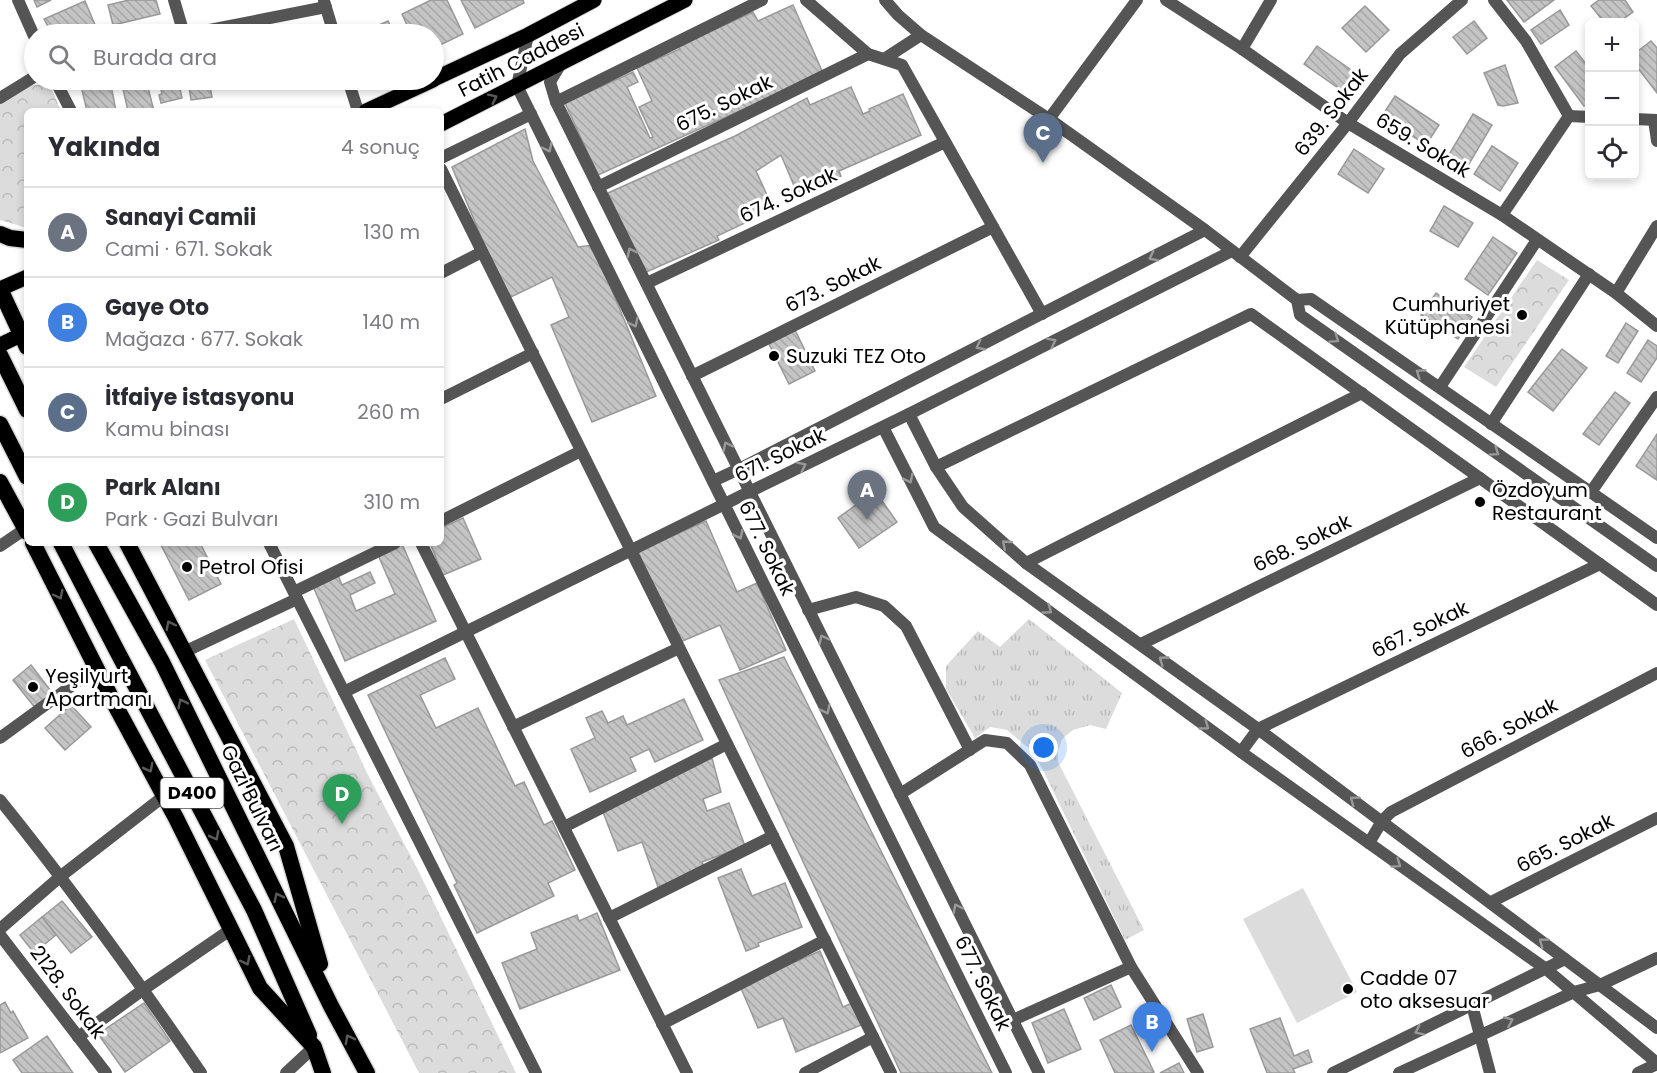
<!DOCTYPE html>
<html lang="tr">
<meta charset="utf-8">
<style>
:root{--surface:#fff;--page:#f7f7f7;--text:#2b2b33;--muted:#7c7c81;--line:#e1e1e2;--accent:#000}
body{margin:0;font-family:Poppins,sans-serif;background:var(--page);color:var(--text)}
.controls{position:absolute;right:18px;top:18px;display:grid;overflow:hidden;border-radius:9px;box-shadow:0 3px 9px #0003}
.controls button{width:54px;height:54px;display:grid;place-items:center;padding:0;border:0;border-bottom:2px solid var(--line);background:var(--surface);color:var(--text);font:30px sans-serif}
.you{position:absolute;left:1044px;top:748px;width:21px;height:21px;margin:-15px;border:4px solid #fff;border-radius:50%;background:#1a73e8;box-shadow:0 0 0 9px #1a73e833}
.badge{display:grid;place-items:center;width:39px;height:39px;border-radius:50%;background:var(--accent);color:#fff;font-size:20px;font-weight:700}
.pin{position:absolute;translate:-50% -50px;filter:drop-shadow(0 2px 3px #0008)}
.pin::after{content:'';position:absolute;top:32px;width:21px;height:18px;background:inherit;clip-path:polygon(0 0,100% 0,50% 100%)}
.list{margin:0;padding:0;list-style:none}
h2{display:flex;justify-content:space-between;align-items:center;height:78px;margin:0;padding:0 24px;font-size:26px}
h2 small{font-size:20px;font-weight:400;color:var(--muted)}
.list li{display:grid;grid-template-columns:39px 1fr auto;gap:18px;align-items:center;box-sizing:border-box;height:90px;padding:0 24px;border-top:2px solid var(--line)}
.list b{display:block;font-size:22px;white-space:nowrap}
.list p{margin:0;font-size:20px;white-space:nowrap;color:var(--muted)}
.list em{font-size:20px;font-style:normal;color:var(--muted)}
.icon{flex:none;width:33px;height:33px;fill:none;stroke:currentColor;stroke-width:2;stroke-linecap:round;stroke-linejoin:round}
.map{position:relative;flex:none;width:1657px;height:1073px;overflow:hidden}
.search{position:absolute;background:var(--surface);box-shadow:0 3px 9px #0003;left:24px;top:24px;width:420px;height:66px;display:flex;align-items:center;gap:15px;box-sizing:border-box;padding:0 21px;border-radius:33px;color:var(--muted);font-size:22px}
.panel{position:absolute;background:var(--surface);box-shadow:0 3px 9px #0003;left:24px;top:108px;width:420px;height:438px;border-radius:9px}
.map>svg:first-child{display:block}
.grass{fill:url(#grass-tufts)}
.park{fill:url(#park-crowns)}
.garden{fill:#dcdcdc}
.building{fill:url(#building-back-hatch);stroke:#999;stroke-width:1.5}
.lines{fill:none;stroke-linecap:round;stroke-linejoin:round}
.primary-casing{stroke:#dbdbdb;stroke-width:17}
.trunk-casing{stroke:#dbdbdb;stroke-width:19}
.minor{stroke:#555;stroke-width:12}
.tertiary{stroke:#555;stroke-width:12}
.primary{stroke:#000;stroke-width:15}
.trunk{stroke:#000;stroke-width:16}
.oneway{stroke:#595959}
.oneway2{stroke:#999}
.poi-dot{fill:#000;stroke:#fff;stroke-width:2}
.labels{text-anchor:middle;stroke-width:6;stroke-linejoin:round;paint-order:stroke}
.shield{fill:#fff;stroke:#4c4c4c;stroke-width:1.5}
.shield-label{font-size:18px;font-weight:bold;fill:#000}
.street-label{font-size:20px;fill:#000;stroke:#fff}
.poi-label{font-size:20px;fill:#000;stroke:#fff;text-anchor:start}
</style>
<div class="map">
<svg width="1657" height="1073" viewBox="0 0 1657 1073">
<defs>
<pattern id="grass-tufts" width="24" height="20" patternUnits="userSpaceOnUse" patternTransform="scale(1.5)"><rect width="24" height="20" fill="#dcdcdc"/><path d="M3 7l-1-3M5 7V3M7 7l1-3M15 17l-1-3M17 17v-4M19 17l1-3" fill="none" stroke="#bbb"/></pattern>
<pattern id="park-crowns" width="20" height="18" patternUnits="userSpaceOnUse" patternTransform="scale(1.5)"><rect width="20" height="18" fill="#dcdcdc"/><path d="M2 6a3 3 0 1 1 6 0M12 15a3 3 0 1 1 6 0" fill="none" stroke="#bbb"/></pattern>
<pattern id="building-back-hatch" width="6" height="6" patternUnits="userSpaceOnUse" patternTransform="scale(1.5)"><rect width="6" height="6" fill="#c4c4c4"/><path d="M-1 5l2 2M0 0l6 6M5-1l2 2" fill="none" stroke="#a7a7a7"/></pattern>
</defs>
<rect width="100%" height="100%" fill="#fff"/>
<path class="grass" d="M1029 619 1122 693 1106 729 1090 725 1073 730 1062 739 1058 751V762L1144 930 1125 940 1042 768 1031 750 1007 730 990 727 975 738 946 689V666L978 631 1000 647Z"/>
<g class="park">
<path d="M29 85H50L61 111H27V228L0 220V103Z"/>
<path d="M1537 260 1569 280 1496 387 1464 367Z"/>
<path d="M294 619 369 777 418 870 516 1073H419L205 660Z"/>
</g>
<path class="garden" d="M1303 888 1357 992 1297 1023 1243 919Z"/>
<g class="building">
<path d="M34 0H51L37 7Z"/>
<path d="M129 0H156L160 14 113 25 108 5Z"/>
<path d="M431 0H447L463 34 434 48V34H411L402 14Z"/>
<path d="M461 0H523L524 3 475 28Z"/>
<path d="M1507 0H1554L1524 22Z"/>
<path d="M1599 0H1625L1633 12 1619 22H1604L1591 6Z"/>
<path d="M85 1 96 27 78 34H58L50 30 44 19Z"/>
<path d="M793 5 823 73 598 175 565 103 633 72 638 82 627 87 650 138 653 137 639 107 652 101 637 68 680 49 678 46 753 12 758 21Z"/>
<path d="M1365 6 1389 30 1366 52 1342 28Z"/>
<path d="M1560 10 1569 25 1541 44 1531 30Z"/>
<path d="M388 21 395 34H359Z"/>
<path d="M1474 21 1487 38 1467 54 1453 37Z"/>
<path d="M1651 41 1657 48V93L1634 63V54Z"/>
<path d="M1317 46 1354 72 1341 90 1304 64Z"/>
<path d="M1576 51 1590 69V102L1584 106 1555 67Z"/>
<path d="M1505 65 1518 103 1503 106 1498 105 1484 73Z"/>
<path d="M94 80H110L116 111H87L80 82Z"/>
<path d="M121 80H146L154 111H128Z"/>
<path d="M159 80H178L182 98 161 103 159 95 162 94Z"/>
<path d="M188 80H209L212 97 191 100Z"/>
<path d="M851 87 863 114 870 111 869 109 903 94 921 135 839 171 841 176 798 195 781 155 756 171 773 208 746 220 747 222 717 236 719 240 644 273 608 193 735 136 807 98 810 105Z"/>
<path d="M1395 96 1439 125 1426 145 1382 116Z"/>
<path d="M1473 114 1492 125 1466 169 1447 158Z"/>
<path d="M525 129 533 161 578 247 593 245 656 396 592 422 551 325 569 317 552 277 507 299 452 167Z"/>
<path d="M1492 146 1518 163 1500 191 1474 174Z"/>
<path d="M1354 149 1384 169 1368 193 1338 174Z"/>
<path d="M1444 206 1473 223 1458 247 1430 231Z"/>
<path d="M1493 237 1517 253 1488 295 1465 279Z"/>
<path d="M1436 293 1472 317 1458 339 1421 315Z"/>
<path d="M1626 323 1638 331 1618 363 1606 356Z"/>
<path d="M795 330 815 371 789 384 769 344Z"/>
<path d="M1648 340 1657 346V358L1641 382 1627 373Z"/>
<path d="M1562 349 1587 368 1553 411 1528 392Z"/>
<path d="M1615 392 1630 403 1599 445 1583 434Z"/>
<path d="M1657 434V480L1636 466Z"/>
<path d="M875 491 897 522 859 548 838 518Z"/>
<path d="M463 518 481 559 443 575 430 543H441V528Z"/>
<path d="M706 521 737 592 757 583 786 650 740 670 720 625 678 643 638 551Z"/>
<path d="M160 543H200L221 584 189 600Z"/>
<path d="M402 544 436 621 345 661 312 584 337 573 342 585 370 572 375 583 350 595 356 611 395 594 378 555Z"/>
<path d="M784 657 992 1073H901L719 680Z"/>
<path d="M445 658 455 679 420 695 436 728 478 708 515 786 524 782 544 825 552 821 575 870 548 883 554 896 477 933 454 885 457 883 368 695Z"/>
<path d="M31 665 54 695 36 709 13 680Z"/>
<path d="M684 699 703 740 655 762 649 749 630 758 636 771 590 792 571 749 595 738 586 718 602 711 608 723 623 716 627 725Z"/>
<path d="M71 705 91 727 65 750 45 728Z"/>
<path d="M712 758 721 792 703 799 707 811 729 803 745 846 702 862 705 869 658 887 642 842 618 851 603 812Z"/>
<path d="M741 869 752 896 785 883 802 927 758 943 759 946 746 951 718 878Z"/>
<path d="M62 901 92 937 71 953 42 917Z"/>
<path d="M597 913 620 970 520 1009 502 963 537 949 531 933 577 915 579 921Z"/>
<path d="M42 917 56 935 34 953 20 935Z"/>
<path d="M820 951 843 1007 852 1003 861 1025 796 1052 783 1018 758 1028 740 986Z"/>
<path d="M1111 985 1121 1007 1094 1020 1084 998Z"/>
<path d="M5 1002 11 1013 13 1011 28 1038 0 1053V1005Z"/>
<path d="M144 1003 170 1041 125 1072 98 1034Z"/>
<path d="M1064 1009 1081 1049 1048 1063 1032 1023Z"/>
<path d="M1203 1014 1213 1047 1197 1052 1187 1019Z"/>
<path d="M1280 1018 1294 1056 1308 1050 1312 1062 1293 1069 1295 1073H1267L1250 1029Z"/>
<path d="M1131 1025 1154 1072 1151 1073H1115L1100 1040Z"/>
<path d="M47 1036 73 1073H22L13 1060Z"/>
<path d="M1179 1063 1184 1073H1160Z"/>
</g>
<g class="lines">
<defs>
<g id="primary">
<path d="M434 79 528 35 594 0"/>
<path d="M366 111 433 80"/>
<path d="M441 124 685 0"/>
<path d="M0 289 27 277"/>
<path d="M0 345 27 332"/>
</g>
<g id="trunk">
<path d="M0 234 10 238 27 240"/>
<path d="M0 289 27 347"/>
<path d="M0 355 27 410"/>
<path d="M0 424 27 477"/>
<path d="M0 482 27 532"/>
<path d="M33 543 114 703 176 818 260 988 314 1047 323 1073"/>
<path d="M61 543 116 649 254 910 309 1035"/>
<path d="M96 543 162 662 331 1006 367 1073"/>
<path d="M127 543 286 846 320 964"/>
</g>
</defs>
<use href="#primary" class="primary-casing"/>
<use href="#trunk" class="trunk-casing"/>
<g class="minor">
<path d="M174 0 184 34"/>
<path d="M806 0 868 54 902 65 1042 314"/>
<path d="M1166 0 1242 49 1348 123 1502 215 1616 293 1657 326"/>
<path d="M1494 0 1526 41 1569 116 1502 215"/>
<path d="M324 1 334 34"/>
<path d="M189 34 326 7"/>
<path d="M1242 49 1271 0"/>
<path d="M884 59 921 35"/>
<path d="M348 80 358 111"/>
<path d="M0 98 34 77"/>
<path d="M556 102 762 0"/>
<path d="M1569 116 1590 117"/>
<path d="M1049 119 1137 0"/>
<path d="M1634 119 1657 120"/>
<path d="M1654 120 1657 141"/>
<path d="M441 158 531 114"/>
<path d="M441 169 891 1073"/>
<path d="M598 187 868 54"/>
<path d="M1240 257 1348 123 1400 54 1462 0"/>
<path d="M441 273 482 252"/>
<path d="M647 283 945 142"/>
<path d="M1616 293 1657 226"/>
<path d="M692 376 993 227"/>
<path d="M1440 387 1537 240"/>
<path d="M441 399 533 353"/>
<path d="M1491 424 1589 274"/>
<path d="M936 467 1251 314 1657 605"/>
<path d="M1591 492 1657 397"/>
<path d="M441 521 581 451"/>
<path d="M269 543 536 1073"/>
<path d="M421 543 687 1073"/>
<path d="M0 546 25 529"/>
<path d="M1026 563 1362 393"/>
<path d="M294 592 395 543"/>
<path d="M808 610 856 597 884 606 906 626 970 750"/>
<path d="M1141 644 1480 478"/>
<path d="M184 652 297 599"/>
<path d="M344 692 749 492"/>
<path d="M513 727 679 648"/>
<path d="M0 738 96 668"/>
<path d="M1241 752 1258 729 1600 564"/>
<path d="M900 794 985 740 1007 743 1030 765 1131 967 1198 1073"/>
<path d="M0 800C71 888 137 979 201 1073"/>
<path d="M564 827 727 744"/>
<path d="M1369 843 1382 821 1391 812 1657 673"/>
<path d="M1491 902 1657 818"/>
<path d="M609 918 773 836"/>
<path d="M0 929 61 876 164 796"/>
<path d="M0 935 106 1073"/>
<path d="M1600 985 1657 958"/>
<path d="M1472 1005 1490 1073"/>
<path d="M1013 1020 1131 967"/>
<path d="M662 1024 825 940"/>
<path d="M78 1037 144 989 230 930"/>
<path d="M286 1073 314 1047"/>
<path d="M805 1073 873 1037"/>
<path d="M1638 1073 1657 1064"/>
</g>
<g class="tertiary">
<path d="M18 0 34 36"/>
<path d="M885 0 898 15 921 35 1049 119 1205 230 1297 300 1311 299 1657 538"/>
<path d="M528 35 517 86 1006 1073"/>
<path d="M562 62 550 82 556 102 1039 1073"/>
<path d="M55 80 71 111"/>
<path d="M1297 300 1300 315 1657 566"/>
<path d="M909 414 936 467 963 507 1026 563 1258 729 1657 1028"/>
<path d="M883 427 934 527 1241 752 1546 969 1657 1063"/>
<path d="M713 481 739 469 1205 230"/>
<path d="M749 492 909 414 1232 251"/>
<path d="M1333 1073 1565 959"/>
<path d="M1399 1073 1574 992 1600 985"/>
</g>
<use href="#primary" class="primary"/>
<use href="#trunk" class="trunk"/>
</g>
<defs><path id="oneway-chevron" d="M-2-3.5L2.5 0L-2 3.5" fill="none" stroke-width="1.6" stroke-linecap="round" stroke-linejoin="round" transform="scale(1.5)"/></defs>
<g class="oneway">
<use href="#oneway-chevron" transform="translate(493 98) rotate(-26)"/>
<use href="#oneway-chevron" transform="translate(59 595) rotate(63)"/>
<use href="#oneway-chevron" transform="translate(170 625) rotate(-117)"/>
<use href="#oneway-chevron" transform="translate(182 703) rotate(-116)"/>
<use href="#oneway-chevron" transform="translate(149 768) rotate(62)"/>
<use href="#oneway-chevron" transform="translate(215 836) rotate(62)"/>
<use href="#oneway-chevron" transform="translate(278 897) rotate(-116)"/>
<use href="#oneway-chevron" transform="translate(246 961) rotate(63)"/>
<use href="#oneway-chevron" transform="translate(349 1039) rotate(-118)"/>
</g>
<g class="oneway2">
<use href="#oneway-chevron" transform="translate(548 148) rotate(64)"/>
<use href="#oneway-chevron" transform="translate(631 252) rotate(-117)"/>
<use href="#oneway-chevron" transform="translate(1153 257) rotate(153)"/>
<use href="#oneway-chevron" transform="translate(634 323) rotate(64)"/>
<use href="#oneway-chevron" transform="translate(1335 339) rotate(35)"/>
<use href="#oneway-chevron" transform="translate(1052 342) rotate(-27)"/>
<use href="#oneway-chevron" transform="translate(980 346) rotate(153)"/>
<use href="#oneway-chevron" transform="translate(1420 373) rotate(-146)"/>
<use href="#oneway-chevron" transform="translate(727 446) rotate(-117)"/>
<use href="#oneway-chevron" transform="translate(1495 452) rotate(35)"/>
<use href="#oneway-chevron" transform="translate(802 466) rotate(-26)"/>
<use href="#oneway-chevron" transform="translate(909 479) rotate(63)"/>
<use href="#oneway-chevron" transform="translate(739 535) rotate(64)"/>
<use href="#oneway-chevron" transform="translate(1006 544) rotate(-139)"/>
<use href="#oneway-chevron" transform="translate(1048 610) rotate(36)"/>
<use href="#oneway-chevron" transform="translate(823 639) rotate(-117)"/>
<use href="#oneway-chevron" transform="translate(1163 660) rotate(-144)"/>
<use href="#oneway-chevron" transform="translate(826 710) rotate(64)"/>
<use href="#oneway-chevron" transform="translate(1205 726) rotate(36)"/>
<use href="#oneway-chevron" transform="translate(1354 800) rotate(-143)"/>
<use href="#oneway-chevron" transform="translate(1397 864) rotate(35)"/>
<use href="#oneway-chevron" transform="translate(957 908) rotate(-117)"/>
<use href="#oneway-chevron" transform="translate(1543 942) rotate(-143)"/>
<use href="#oneway-chevron" transform="translate(1509 1021) rotate(-24)"/>
<use href="#oneway-chevron" transform="translate(1419 1031) rotate(154)"/>
</g>
<g class="poi-dot">
<circle cx="1522" cy="315" r="6"/>
<circle cx="774" cy="356" r="6"/>
<circle cx="1480" cy="502" r="6"/>
<circle cx="187" cy="567" r="6"/>
<circle cx="33" cy="687" r="6"/>
<circle cx="1348" cy="989" r="6"/>
</g>
<g class="labels">
<rect class="shield" x="160.5" y="778" width="63" height="30" rx="4.5"/>
<g class="shield-label">
<text x="192" y="799">D400</text>
</g>
<g class="street-label">
<text transform="translate(521 60) rotate(-27)" y="7">Fatih Caddesi</text>
<text transform="translate(724 103) rotate(-26)" y="7">675. Sokak</text>
<text transform="translate(1331 112) rotate(-52)" y="7">639. Sokak</text>
<text transform="translate(1423 145) rotate(31)" y="7">659. Sokak</text>
<text transform="translate(788 195) rotate(-25)" y="7">674. Sokak</text>
<text transform="translate(833 284) rotate(-26)" y="7">673. Sokak</text>
<text transform="translate(780 455) rotate(-26)" y="7">671. Sokak</text>
<text transform="translate(1302 543) rotate(-26)" y="7">668. Sokak</text>
<text transform="translate(767 548) rotate(64)" y="7">677. Sokak</text>
<text transform="translate(1420 629) rotate(-26)" y="7">667. Sokak</text>
<text transform="translate(1509 728) rotate(-28)" y="7">666. Sokak</text>
<text transform="translate(252 798) rotate(64)" y="7">Gazi Bulvarı</text>
<text transform="translate(1565 843) rotate(-27)" y="7">665. Sokak</text>
<text transform="translate(983 983) rotate(64)" y="7">677. Sokak</text>
<text transform="translate(68 992) rotate(53)" y="7">2128. Sokak</text>
</g>
<g class="poi-label">
<text x="1510" y="311" text-anchor="end">Cumhuriyet<tspan x="1510" dy="23">Kütüphanesi</tspan></text>
<text x="786" y="363">Suzuki TEZ Oto</text>
<text x="1492" y="497">Özdoyum<tspan x="1492" dy="23">Restaurant</tspan></text>
<text x="199" y="574">Petrol Ofisi</text>
<text x="45" y="683">Yeşilyurt<tspan x="45" dy="23">Apartmanı</tspan></text>
<text x="1360" y="985">Cadde 07<tspan x="1360" dy="23">oto aksesuar</tspan></text>
</g>
</g>
</svg>
<div class="controls">
<button>+</button>
<button>−</button>
<button><svg class="icon" aria-label="locate" viewBox="0 0 24 24"><circle cx="12" cy="12" r="6"/><path d="M12 2v4M12 18v4M2 12h4M18 12h4"/></svg></button>
</div>
<div class="you"></div>
<div class="pin badge" style="left:867px;top:520px;background:#6b7280">A</div>
<div class="pin badge" style="left:1152px;top:1052px;background:#3f7fe0">B</div>
<div class="pin badge" style="left:1043px;top:163px;background:#5c6f8a">C</div>
<div class="pin badge" style="left:342px;top:824px;background:#2e9e5b">D</div>
<div class="search"><svg class="icon" aria-label="search" viewBox="0 0 24 24"><circle cx="10" cy="10" r="6"/><path d="M15 15l6 6"/></svg>Burada ara</div>
<section class="panel">
<h2>Yakında<small>4 sonuç</small></h2>
<ul class="list">
<li><span class="badge" style="background:#6b7280">A</span><div><b>Sanayi Camii</b><p>Cami · 671. Sokak</p></div><em>130 m</em></li>
<li><span class="badge" style="background:#3f7fe0">B</span><div><b>Gaye Oto</b><p>Mağaza · 677. Sokak</p></div><em>140 m</em></li>
<li><span class="badge" style="background:#5c6f8a">C</span><div><b>İtfaiye istasyonu</b><p>Kamu binası</p></div><em>260 m</em></li>
<li><span class="badge" style="background:#2e9e5b">D</span><div><b>Park Alanı</b><p>Park · Gazi Bulvarı</p></div><em>310 m</em></li>
</ul>
</section>
</div>
